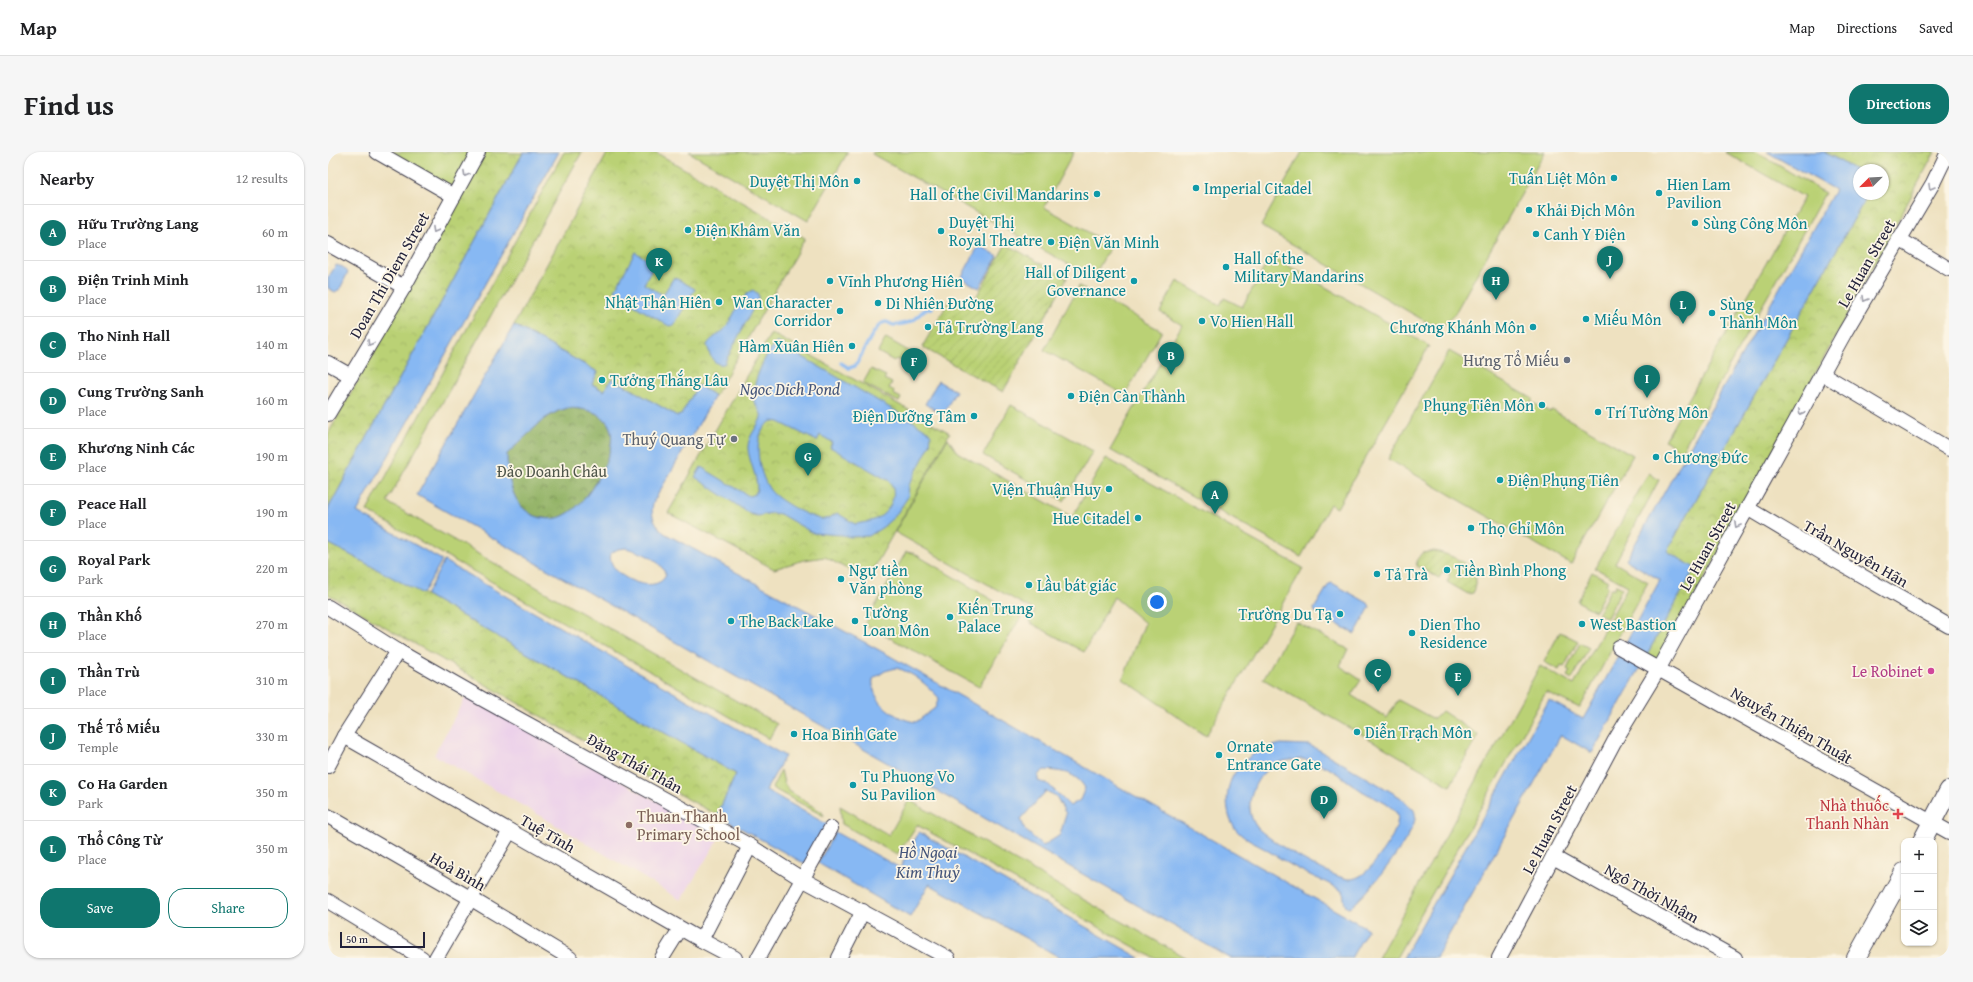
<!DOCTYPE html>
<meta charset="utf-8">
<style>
:root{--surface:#fff;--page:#f6f6f6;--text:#202124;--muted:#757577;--line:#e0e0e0;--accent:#0f766e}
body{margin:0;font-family:"Gentium Book Plus",serif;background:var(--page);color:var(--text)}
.controls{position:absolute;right:12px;bottom:12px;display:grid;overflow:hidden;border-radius:8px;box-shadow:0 1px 3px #0004}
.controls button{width:36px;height:36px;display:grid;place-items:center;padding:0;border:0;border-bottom:1px solid var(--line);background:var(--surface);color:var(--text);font:20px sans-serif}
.compass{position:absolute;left:1525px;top:12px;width:36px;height:36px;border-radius:50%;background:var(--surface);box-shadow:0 1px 3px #0004;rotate:246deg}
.scale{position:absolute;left:12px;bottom:10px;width:85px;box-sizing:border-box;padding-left:4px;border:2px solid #22223b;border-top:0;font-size:11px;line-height:14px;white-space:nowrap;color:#22223b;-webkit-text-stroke:3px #fcf5e5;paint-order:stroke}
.you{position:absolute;left:829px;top:450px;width:14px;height:14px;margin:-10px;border:3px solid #fff;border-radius:50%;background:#1a73e8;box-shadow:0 0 0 6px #1a73e833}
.badge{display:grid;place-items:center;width:26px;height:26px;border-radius:50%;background:var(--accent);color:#fff;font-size:13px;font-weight:700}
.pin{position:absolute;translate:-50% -33px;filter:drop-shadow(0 1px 2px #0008)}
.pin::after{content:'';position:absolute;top:21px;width:14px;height:12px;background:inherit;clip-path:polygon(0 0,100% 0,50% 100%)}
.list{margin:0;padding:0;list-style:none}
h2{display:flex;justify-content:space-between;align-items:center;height:52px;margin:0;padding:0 16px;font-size:17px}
h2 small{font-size:13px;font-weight:400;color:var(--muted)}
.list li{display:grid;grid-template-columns:26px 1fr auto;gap:12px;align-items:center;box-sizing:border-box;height:56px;padding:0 16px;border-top:1px solid var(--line)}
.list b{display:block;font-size:15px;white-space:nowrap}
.list p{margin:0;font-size:13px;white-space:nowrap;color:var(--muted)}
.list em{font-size:13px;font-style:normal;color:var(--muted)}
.actions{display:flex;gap:8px;padding:12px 16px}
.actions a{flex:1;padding:9px 0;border:1px solid var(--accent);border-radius:16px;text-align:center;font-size:14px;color:var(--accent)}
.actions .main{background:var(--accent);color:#fff}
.icon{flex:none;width:22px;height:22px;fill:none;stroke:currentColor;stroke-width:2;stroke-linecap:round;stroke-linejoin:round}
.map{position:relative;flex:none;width:1621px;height:806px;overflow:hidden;border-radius:16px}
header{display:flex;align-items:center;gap:24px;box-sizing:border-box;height:56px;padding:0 20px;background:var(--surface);border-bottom:1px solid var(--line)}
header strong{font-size:19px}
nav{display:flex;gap:22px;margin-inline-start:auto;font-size:14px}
.intro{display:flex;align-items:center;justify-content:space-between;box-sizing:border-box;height:96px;padding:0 24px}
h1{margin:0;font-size:28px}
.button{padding:10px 18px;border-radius:16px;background:var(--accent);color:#fff;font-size:14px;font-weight:700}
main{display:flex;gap:24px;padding:0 24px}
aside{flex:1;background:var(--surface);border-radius:16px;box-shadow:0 1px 3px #0004}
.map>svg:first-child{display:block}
.built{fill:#ecd1ea}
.grass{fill:#bad175;stroke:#6e7a58}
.forest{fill:url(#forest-crowns);stroke:#5a6a50}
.park{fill:url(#park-crowns);stroke:#6e7a58}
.garden{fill:url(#garden-furrows);stroke:#6e7a58}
.water{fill:#87b8f3;stroke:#546d97;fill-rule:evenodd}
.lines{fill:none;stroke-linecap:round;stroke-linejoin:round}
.stream{stroke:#87b8f3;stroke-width:3.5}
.minor-casing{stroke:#413f4f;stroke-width:16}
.major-casing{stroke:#413f4f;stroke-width:20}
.minor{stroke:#fff;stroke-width:14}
.major{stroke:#fff;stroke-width:18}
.oneway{stroke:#9c9ca7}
.culture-dot{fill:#0f9aa8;stroke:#fcf5e5;stroke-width:1.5}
.worship-dot{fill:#6b7280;stroke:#fcf5e5;stroke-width:1.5}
.hotel-dot{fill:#d1479c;stroke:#fcf5e5;stroke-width:1.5}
.health-dot{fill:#e0444e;stroke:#fcf5e5;stroke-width:1.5}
.education-dot{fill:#8d6e63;stroke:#fcf5e5;stroke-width:1.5}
.labels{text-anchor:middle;stroke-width:3.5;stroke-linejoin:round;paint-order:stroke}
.culture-label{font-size:16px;fill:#0d838f;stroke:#fcf5e5;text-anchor:start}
.street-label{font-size:16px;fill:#22223b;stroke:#fcf5e5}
.worship-label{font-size:16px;fill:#5b616d;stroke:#fcf5e5;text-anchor:end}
.park-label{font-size:16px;fill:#50574c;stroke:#fcf5e5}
.hotel-label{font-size:16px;fill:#b23c85;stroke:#fcf5e5;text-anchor:end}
.health-label{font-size:16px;fill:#be3a42;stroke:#fcf5e5;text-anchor:end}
.education-label{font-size:16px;fill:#785e54;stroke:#fcf5e5;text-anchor:start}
.water-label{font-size:17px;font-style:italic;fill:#45567b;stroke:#fcf5e5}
</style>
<header>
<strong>Map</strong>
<nav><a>Map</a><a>Directions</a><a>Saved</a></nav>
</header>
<div class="intro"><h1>Find us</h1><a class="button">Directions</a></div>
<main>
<aside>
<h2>Nearby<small>12 results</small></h2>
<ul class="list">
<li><span class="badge">A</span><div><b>Hữu Trường Lang</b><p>Place</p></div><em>60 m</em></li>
<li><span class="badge">B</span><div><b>Điện Trinh Minh</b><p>Place</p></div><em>130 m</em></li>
<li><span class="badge">C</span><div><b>Tho Ninh Hall</b><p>Place</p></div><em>140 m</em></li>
<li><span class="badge">D</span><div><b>Cung Trường Sanh</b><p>Place</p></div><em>160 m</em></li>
<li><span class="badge">E</span><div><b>Khương Ninh Các</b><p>Place</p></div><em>190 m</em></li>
<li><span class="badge">F</span><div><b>Peace Hall</b><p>Place</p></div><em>190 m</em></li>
<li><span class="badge">G</span><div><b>Royal Park</b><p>Park</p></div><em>220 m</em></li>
<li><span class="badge">H</span><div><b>Thần Khố</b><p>Place</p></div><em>270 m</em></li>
<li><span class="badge">I</span><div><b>Thần Trù</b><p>Place</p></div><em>310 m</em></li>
<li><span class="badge">J</span><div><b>Thế Tổ Miếu</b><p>Temple</p></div><em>330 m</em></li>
<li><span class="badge">K</span><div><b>Co Ha Garden</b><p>Park</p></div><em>350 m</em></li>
<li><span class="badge">L</span><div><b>Thổ Công Từ</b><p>Place</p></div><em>350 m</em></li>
</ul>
<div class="actions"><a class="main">Save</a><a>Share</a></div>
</aside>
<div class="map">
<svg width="1621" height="806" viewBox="0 0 1621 806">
<defs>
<pattern id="forest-crowns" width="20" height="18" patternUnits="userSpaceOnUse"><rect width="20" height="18" fill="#93b366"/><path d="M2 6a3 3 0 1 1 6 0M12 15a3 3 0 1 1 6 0" fill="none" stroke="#789155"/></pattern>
<pattern id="park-crowns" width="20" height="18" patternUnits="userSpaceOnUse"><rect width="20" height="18" fill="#bad175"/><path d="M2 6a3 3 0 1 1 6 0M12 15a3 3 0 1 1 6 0" fill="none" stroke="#a0b366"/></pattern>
<pattern id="garden-furrows" width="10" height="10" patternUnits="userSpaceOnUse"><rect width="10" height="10" fill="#bad175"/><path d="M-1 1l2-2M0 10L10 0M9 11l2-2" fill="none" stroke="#a0b366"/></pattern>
</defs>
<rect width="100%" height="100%" fill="#fcf5e5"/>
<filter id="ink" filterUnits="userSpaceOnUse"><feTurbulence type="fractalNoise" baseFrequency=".025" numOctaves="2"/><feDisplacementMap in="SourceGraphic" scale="8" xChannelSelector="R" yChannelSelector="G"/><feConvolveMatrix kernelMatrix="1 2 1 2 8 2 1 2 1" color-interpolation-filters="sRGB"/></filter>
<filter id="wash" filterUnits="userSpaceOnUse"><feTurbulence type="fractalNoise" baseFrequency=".012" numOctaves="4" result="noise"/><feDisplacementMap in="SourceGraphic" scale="16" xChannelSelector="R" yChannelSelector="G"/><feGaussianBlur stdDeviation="0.9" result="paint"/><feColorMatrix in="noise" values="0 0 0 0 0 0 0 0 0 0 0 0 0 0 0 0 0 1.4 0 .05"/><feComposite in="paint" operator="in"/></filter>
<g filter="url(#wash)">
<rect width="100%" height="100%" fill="#eee1c0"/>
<path class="built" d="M138 544 392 684 353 748 211 663 106 603Z"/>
<g class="grass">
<path d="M54 0H151L129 42Z"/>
<path d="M236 0H254L59 350 449 572 441 587 39 359Z"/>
<path d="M361 0H520L480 69Z"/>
<path d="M545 0H746L716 55 783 93 765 126 544 2Z"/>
<path d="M974 0H1217L1126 163 1115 173 1102 172 933 74Z"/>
<path d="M1397 0H1428L1497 41 1353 300 1337 288 1476 45Z"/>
<path d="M943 104 1101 194 1009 356 1002 352 973 405 782 298 854 173 832 160 849 129 892 153 896 146 914 155Z"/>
<path d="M751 134 834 179 797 243 716 198Z"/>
<path d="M558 186 596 208 593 212 584 207 582 210 576 207 574 210 568 207 566 209 550 200Z"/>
<path d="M1121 199 1205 247 1203 250 1222 260 1224 258 1305 303 1243 412 1060 307Z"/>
<path d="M543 217 558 224 556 227 564 231 561 236 566 239 565 242 573 246 571 250 535 231Z"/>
<path d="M683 253 765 299 736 349 655 303Z"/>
<path d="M620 286 629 300 744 365 778 306 975 416 878 584 795 527 817 471 786 445 756 500 701 470 707 459 567 380Z"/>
<path d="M1321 321 1331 328 1287 411 1320 430 1252 556 1218 540 1068 806H1050L1212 514 1246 533 1300 434 1267 416Z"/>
<path d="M578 400 585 401 693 465 651 535 537 472Z"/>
<path d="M1264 420 1280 429 1278 432 1280 434 1267 459 1249 449Z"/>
<path d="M1288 433 1294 436 1279 466 1270 461 1283 436 1286 437Z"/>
<path d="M968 470 1020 497 1012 514 1033 528 1023 543 1059 566 1070 548 1106 567 1114 559 1150 583 1122 634 1033 582 1034 581 1026 576 1025 578 935 527Z"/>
<path d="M1232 480 1250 489 1236 515 1233 514 1231 518 1216 510Z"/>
<path d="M1252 491 1261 496 1244 527 1239 524 1242 519 1239 517Z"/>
<path d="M453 618 456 631 461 639 494 660 496 664 444 636Z"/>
<path d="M581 648 858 806H826L589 673 569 703 514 672 512 654 561 683Z"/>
</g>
<path class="forest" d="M240 256C292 257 291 289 270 326 261 341 251 357 235 364 230 367 222 367 217 366 186 364 179 328 179 302L216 267 230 259Z"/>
<g class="park">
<path d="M157 0 195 1 0 357V282Z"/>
<path d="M280 0H327L477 86 387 244 370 233 353 264H349L284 226 276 239 263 231 270 220 186 173Z"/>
<path d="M1496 0H1607L1331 511 1318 504 1367 416 1339 399 1540 42H1555V18H1531V20Z"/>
<path d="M443 181 622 281 542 423 536 426 497 405 476 408 446 417 340 361Z"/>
<path d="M0 391 98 443 408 622 389 663 310 620 0 442Z"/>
</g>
<g class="garden">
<path d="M678 92 739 126 675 240 594 195 623 146 642 156Z"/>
<path d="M1106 399C1123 402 1159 417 1145 441L1140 442 1119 430 1122 423 1115 419 1111 426 1089 414 1088 409 1094 401Z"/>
</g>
<g class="water">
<path d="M194 0H231L29 360 114 408 95 442 0 391V357L195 1Z"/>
<path d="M1439 0H1496L1531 20V42H1540L1339 399 1367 416 1318 504 1297 492 1332 428 1298 408 1507 38Z"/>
<path d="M651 93 670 104 651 136 633 126Z"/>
<path d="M307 100 327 112 316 132 335 143 346 125 367 137 346 173 341 174 289 143 287 138Z"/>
<path d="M8 113 15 115 20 120 12 137 7 140 0 136V126Z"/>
<path d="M425 138 430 142V147L396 212C384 214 382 202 379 193 383 185 394 182 399 174 407 162 412 144 425 138Z"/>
<path d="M186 173 270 220 264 232 276 239 284 226 349 264 353 263 370 233 387 244 326 349C321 362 327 372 336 381L562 504 1040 777 1023 806H902L89 343ZM240 256C290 257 292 286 271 324 263 339 252 356 235 364 225 369 209 367 200 360 183 349 179 322 179 302L216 267 230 259ZM298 396C315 401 331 406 338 423 328 446 276 423 283 401L290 397ZM568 516C585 520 599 533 611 546L607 556 588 570C568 568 542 549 545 527L557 519ZM716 618C733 619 748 620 757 636L752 648 742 654 720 632 710 629V623ZM718 639 728 644 738 662 732 683 715 694 697 678 693 667Z"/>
<path d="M449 190 583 268 600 279 603 283 602 293 581 333 580 345 567 364 555 375 541 384 522 385 514 383 485 381 452 362 444 361 430 364 422 362 367 325 373 315 421 344 427 342C434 331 419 308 420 294 421 283 429 276 433 266 435 260 426 253 425 246 424 232 438 199 449 190ZM444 269 451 270 489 289 492 283 504 290 502 295 561 329C572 342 561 362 546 368 540 370 533 371 527 372L509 361C505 364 500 367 495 367 483 367 449 348 442 338 430 321 422 280 444 269Z"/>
<path d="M610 229 628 239 615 262 597 252Z"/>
<path d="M116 409 457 604 438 638 500 673 479 713 389 663 408 622 98 443Z"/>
<path d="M1004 431 1040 451 1042 455 1027 482 987 460 986 457 1001 432Z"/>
<path d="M1291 503 1313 514 1264 601 1233 583 1108 806H1075L1221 548 1255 567Z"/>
<path d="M953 592 981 593 993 599 1072 645 1086 658C1087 661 1088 664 1087 667 1085 684 1036 748 1021 756L1018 755C1015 749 1017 744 1014 739 1002 731 989 727 976 720 962 713 950 705 937 697 928 692 918 688 911 681 897 668 896 640 905 624 916 605 932 596 953 592ZM974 607C999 610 1014 626 1034 639 1047 647 1061 650 1070 663 1070 678 1061 690 1053 702 1046 711 1037 725 1024 727 1009 730 937 687 928 674 914 654 926 625 945 613 954 608 964 608 974 607Z"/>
<path d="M507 680 572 716 591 680 812 806H733L601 732 582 765 490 711Z"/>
</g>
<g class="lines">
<path class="stream" d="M513 211 521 216 527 214C534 204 547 170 558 170 561 170 563 173 566 173 570 173 581 171 584 169 592 165 593 156 604 156"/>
</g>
</g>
<g filter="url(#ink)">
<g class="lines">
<defs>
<g id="minor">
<path d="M49 0 126 44"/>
<path d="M1571 87 1621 117"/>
<path d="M0 92 76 135"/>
<path d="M0 211 23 224"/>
<path d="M1495 222 1621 297"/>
<path d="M0 262 76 135 150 0"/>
<path d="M1419 356 1508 409 1621 474"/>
<path d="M0 455 70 499 156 548 422 694 474 727 620 806"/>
<path d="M1291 495 1621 680"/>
<path d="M16 584 373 788 407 806"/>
<path d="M0 614 16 584 70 499"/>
<path d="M0 664 142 746 242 806"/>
<path d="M1225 705 1407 806"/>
<path d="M0 749 94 806"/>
<path d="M373 788 422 694"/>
<path d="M108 806 182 679"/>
<path d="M334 806 352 777"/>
<path d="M430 806 503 676"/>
<path d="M511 806 535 759"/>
<path d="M1171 806 1286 590 1331 516 1517 180 1605 31 1620 0"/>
</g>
<g id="major">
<path d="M1594 689 1621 638"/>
<path d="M1528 806 1576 720"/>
</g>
</defs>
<use href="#minor" class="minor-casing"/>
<use href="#major" class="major-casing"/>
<use href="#minor" class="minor"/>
<use href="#major" class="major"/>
</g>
<defs><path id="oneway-chevron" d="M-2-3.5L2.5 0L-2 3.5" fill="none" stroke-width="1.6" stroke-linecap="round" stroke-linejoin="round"/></defs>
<g class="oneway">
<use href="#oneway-chevron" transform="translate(138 22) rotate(119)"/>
<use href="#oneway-chevron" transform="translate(1603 35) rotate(120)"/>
<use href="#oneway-chevron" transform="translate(107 78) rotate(119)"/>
<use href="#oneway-chevron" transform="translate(1537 147) rotate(120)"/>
<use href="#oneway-chevron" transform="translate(42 191) rotate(121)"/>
<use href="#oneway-chevron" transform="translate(1473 260) rotate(120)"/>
<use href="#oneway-chevron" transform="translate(1409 373) rotate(119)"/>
</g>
</g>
<g class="culture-dot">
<circle cx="1286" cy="26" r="4"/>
<circle cx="529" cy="29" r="4"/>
<circle cx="868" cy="36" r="4"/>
<circle cx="1331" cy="41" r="4"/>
<circle cx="769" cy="42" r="4"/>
<circle cx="1201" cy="58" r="4"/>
<circle cx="1367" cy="71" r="4"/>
<circle cx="360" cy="78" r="4"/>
<circle cx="613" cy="79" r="4"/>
<circle cx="1208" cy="82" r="4"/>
<circle cx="723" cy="90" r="4"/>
<circle cx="898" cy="115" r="4"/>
<circle cx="502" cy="129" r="4"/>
<circle cx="806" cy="129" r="4"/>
<circle cx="391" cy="150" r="4"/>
<circle cx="550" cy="151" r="4"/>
<circle cx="512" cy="159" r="4"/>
<circle cx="1384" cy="161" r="4"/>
<circle cx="1258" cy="167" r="4"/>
<circle cx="874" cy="169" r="4"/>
<circle cx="600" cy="175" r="4"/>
<circle cx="1205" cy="175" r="4"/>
<circle cx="524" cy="194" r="4"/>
<circle cx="274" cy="228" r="4"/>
<circle cx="743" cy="244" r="4"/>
<circle cx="1214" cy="253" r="4"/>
<circle cx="1270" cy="260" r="4"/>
<circle cx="646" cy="264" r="4"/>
<circle cx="1328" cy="305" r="4"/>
<circle cx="1172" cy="328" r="4"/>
<circle cx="781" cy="337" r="4"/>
<circle cx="810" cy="366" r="4"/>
<circle cx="1143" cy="376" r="4"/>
<circle cx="1119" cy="418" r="4"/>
<circle cx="1049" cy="422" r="4"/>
<circle cx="513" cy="427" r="4"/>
<circle cx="701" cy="433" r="4"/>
<circle cx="1012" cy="462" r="4"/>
<circle cx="622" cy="465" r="4"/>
<circle cx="403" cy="469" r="4"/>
<circle cx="527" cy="469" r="4"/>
<circle cx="1254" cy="472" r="4"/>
<circle cx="1084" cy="481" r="4"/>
<circle cx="1029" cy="580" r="4"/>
<circle cx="466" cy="582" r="4"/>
<circle cx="891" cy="603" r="4"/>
<circle cx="525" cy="633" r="4"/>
</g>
<g class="worship-dot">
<circle cx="1239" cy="208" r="4"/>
<circle cx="406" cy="287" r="4"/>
</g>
<circle class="hotel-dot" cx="1603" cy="519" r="4"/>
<path class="health-dot" d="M1568 656h4v4h4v4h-4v4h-4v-4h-4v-4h4z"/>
<circle class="education-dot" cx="301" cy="673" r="4"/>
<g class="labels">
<g class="culture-label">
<text x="1278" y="32" text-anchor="end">Tuấn Liệt Môn</text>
<text x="521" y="35" text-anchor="end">Duyệt Thị Môn</text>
<text x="1339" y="38">Hien Lam<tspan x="1339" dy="18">Pavilion</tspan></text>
<text x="876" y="42">Imperial Citadel</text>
<text x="761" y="48" text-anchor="end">Hall of the Civil Mandarins</text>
<text x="1209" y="64">Khải Địch Môn</text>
<text x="621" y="76">Duyệt Thị<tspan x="621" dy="18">Royal Theatre</tspan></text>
<text x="1375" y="77">Sùng Công Môn</text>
<text x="368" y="84">Điện Khâm Văn</text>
<text x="1216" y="88">Canh Y Điện</text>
<text x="731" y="96">Điện Văn Minh</text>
<text x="906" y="112">Hall of the<tspan x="906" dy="18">Military Mandarins</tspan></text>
<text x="798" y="126" text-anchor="end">Hall of Diligent<tspan x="798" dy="18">Governance</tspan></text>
<text x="510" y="135">Vĩnh Phương Hiên</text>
<text x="383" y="156" text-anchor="end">Nhật Thận Hiên</text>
<text x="504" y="156" text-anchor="end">Wan Character<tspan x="504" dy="18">Corridor</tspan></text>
<text x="558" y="157">Di Nhiên Đường</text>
<text x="1392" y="158">Sùng<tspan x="1392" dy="18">Thành Môn</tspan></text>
<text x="1266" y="173">Miếu Môn</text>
<text x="882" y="175">Vo Hien Hall</text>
<text x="608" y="181">Tả Trường Lang</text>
<text x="1197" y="181" text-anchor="end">Chương Khánh Môn</text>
<text x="516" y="200" text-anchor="end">Hàm Xuân Hiên</text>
<text x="282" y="234">Tưởng Thắng Lâu</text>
<text x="751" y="250">Điện Càn Thành</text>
<text x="1206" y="259" text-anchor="end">Phụng Tiên Môn</text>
<text x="1278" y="266">Trí Tường Môn</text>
<text x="638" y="270" text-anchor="end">Điện Dưỡng Tâm</text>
<text x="1336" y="311">Chương Đức</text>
<text x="1180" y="334">Điện Phụng Tiên</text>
<text x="773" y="343" text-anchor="end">Viện Thuận Huy</text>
<text x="802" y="372" text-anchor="end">Hue Citadel</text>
<text x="1151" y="382">Thọ Chỉ Môn</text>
<text x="521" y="424">Ngự tiền<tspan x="521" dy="18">Văn phòng</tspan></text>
<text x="1127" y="424">Tiền Bình Phong</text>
<text x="1057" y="428">Tả Trà</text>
<text x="709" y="439">Lầu bát giác</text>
<text x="630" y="462">Kiến Trung<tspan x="630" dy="18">Palace</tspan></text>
<text x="535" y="466">Tường<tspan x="535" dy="18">Loan Môn</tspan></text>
<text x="1004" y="468" text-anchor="end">Trường Du Tạ</text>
<text x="411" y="475">The Back Lake</text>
<text x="1092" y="478">Dien Tho<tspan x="1092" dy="18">Residence</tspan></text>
<text x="1262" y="478">West Bastion</text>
<text x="1037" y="586">Diễn Trạch Môn</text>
<text x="474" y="588">Hoa Binh Gate</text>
<text x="899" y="600">Ornate<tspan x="899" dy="18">Entrance Gate</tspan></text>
<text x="533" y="630">Tu Phuong Vo<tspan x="533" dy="18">Su Pavilion</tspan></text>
</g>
<g class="street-label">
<text transform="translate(1538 111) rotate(-60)" y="6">Le Huan Street</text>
<text transform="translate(61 123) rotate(-60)" y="6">Doan Thi Diem Street</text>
<text transform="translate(1379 394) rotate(-61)" y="6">Le Huan Street</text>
<text transform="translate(1528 401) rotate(30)" y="6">Trần Nguyên Hãn</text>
<text transform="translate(1464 573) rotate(30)" y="6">Nguyễn Thiện Thuật</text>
<text transform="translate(307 611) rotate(29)" y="6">Đặng Thái Thân</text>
<text transform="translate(1221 677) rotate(-62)" y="6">Le Huan Street</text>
<text transform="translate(220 681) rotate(30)" y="6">Tuệ Tĩnh</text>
<text transform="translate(130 719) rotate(30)" y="6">Hoà Bình</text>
<text transform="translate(1324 741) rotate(29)" y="6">Ngô Thời Nhậm</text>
</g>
<g class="worship-label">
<text x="1231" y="214">Hưng Tổ Miếu</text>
<text x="398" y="293">Thuý Quang Tự</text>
</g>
<g class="park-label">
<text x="224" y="325">Đảo Doanh Châu</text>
</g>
<g class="hotel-label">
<text x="1595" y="525">Le Robinet</text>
</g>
<g class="health-label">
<text x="1561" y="659">Nhà thuốc<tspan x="1561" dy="18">Thanh Nhàn</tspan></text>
</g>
<g class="education-label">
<text x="309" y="670">Thuan Thanh<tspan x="309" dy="18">Primary School</tspan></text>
</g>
<g class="water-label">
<text x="462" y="243">Ngoc Dich Pond</text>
<text x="600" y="706">Hồ Ngoại<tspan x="600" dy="20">Kim Thuỷ</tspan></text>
</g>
</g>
</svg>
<div class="controls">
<button>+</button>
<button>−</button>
<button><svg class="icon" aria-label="layers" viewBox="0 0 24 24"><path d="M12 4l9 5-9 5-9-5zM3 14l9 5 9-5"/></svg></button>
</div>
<svg class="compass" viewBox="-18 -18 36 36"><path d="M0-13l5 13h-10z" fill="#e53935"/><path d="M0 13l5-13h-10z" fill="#757577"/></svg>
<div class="scale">50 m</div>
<div class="you"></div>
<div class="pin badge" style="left:887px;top:362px">A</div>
<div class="pin badge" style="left:843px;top:223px">B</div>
<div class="pin badge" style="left:1050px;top:540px">C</div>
<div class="pin badge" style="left:996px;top:667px">D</div>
<div class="pin badge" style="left:1130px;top:544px">E</div>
<div class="pin badge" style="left:586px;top:229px">F</div>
<div class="pin badge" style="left:480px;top:324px">G</div>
<div class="pin badge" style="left:1168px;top:148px">H</div>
<div class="pin badge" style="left:1319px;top:246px">I</div>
<div class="pin badge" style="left:1282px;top:127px">J</div>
<div class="pin badge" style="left:331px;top:129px">K</div>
<div class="pin badge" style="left:1355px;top:172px">L</div>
</div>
</main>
